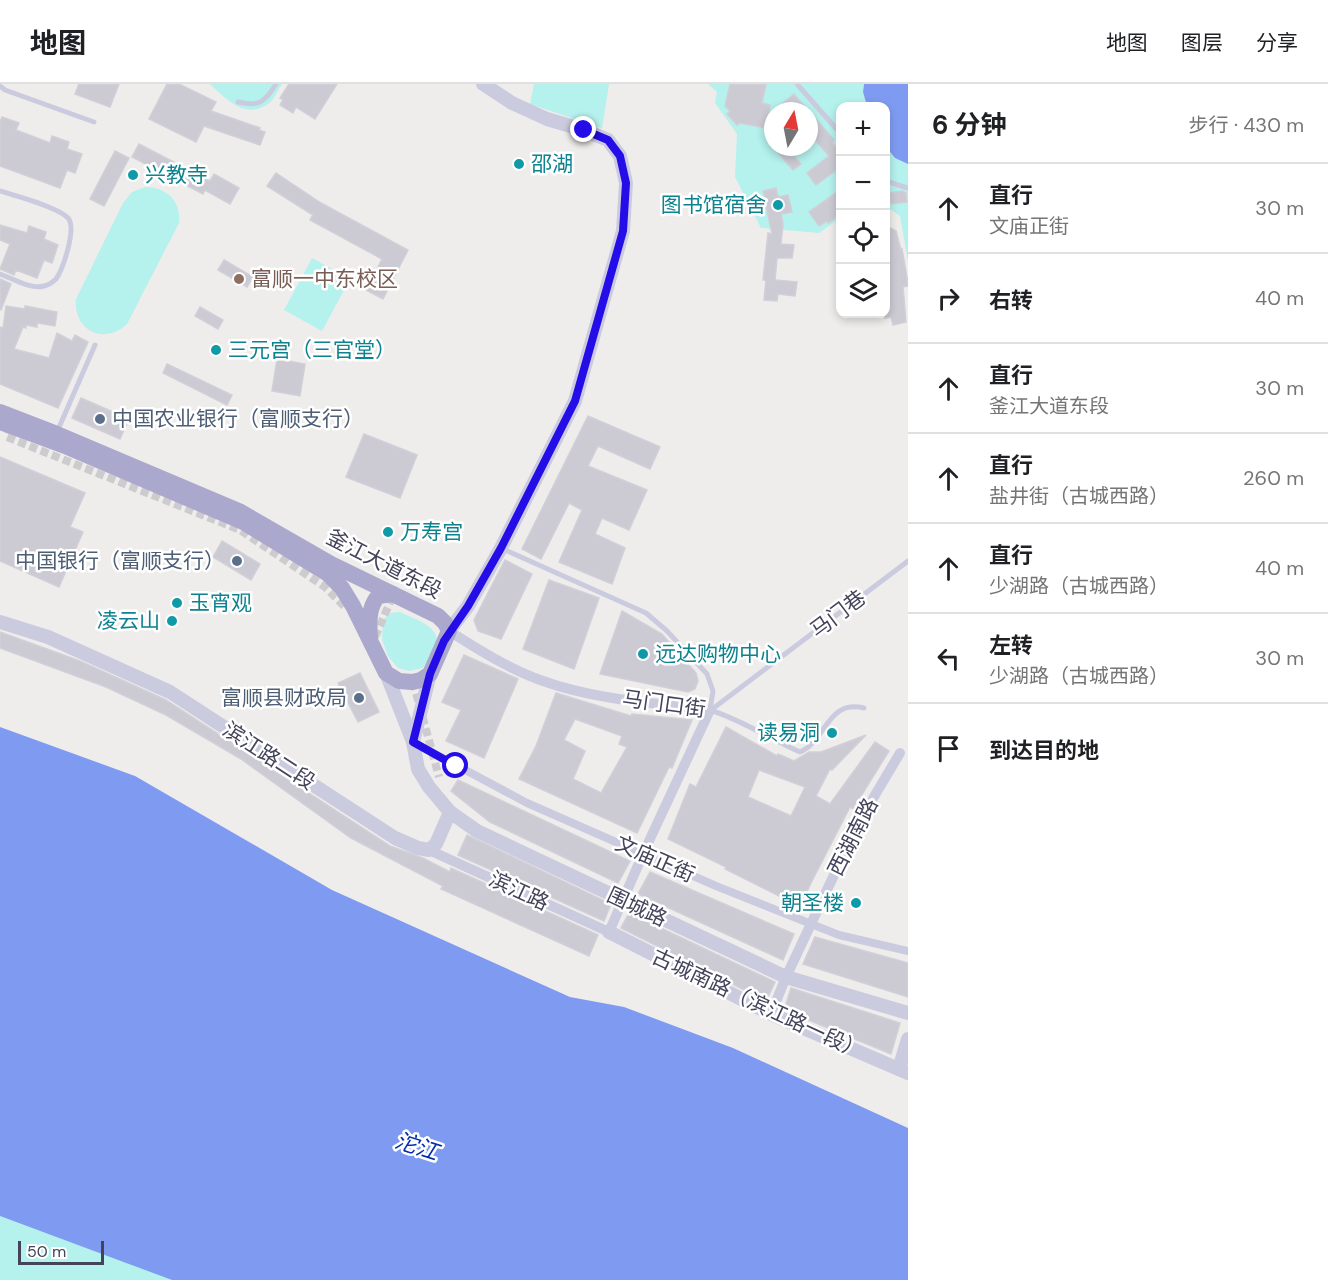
<!DOCTYPE html>
<html lang="zh">
<meta charset="utf-8">
<style>
:root{--surface:#fff;--page:#f6f6f6;--text:#202124;--muted:#757577;--line:#e0e0e0}
body{margin:0;font-family:"DM Sans","Noto Sans SC",sans-serif;background:var(--page);color:var(--text)}
.controls{position:absolute;right:18px;top:18px;display:grid;overflow:hidden;border-radius:12px;box-shadow:0 3px 9px #0003}
.controls button{width:54px;height:54px;display:grid;place-items:center;padding:0;border:0;border-bottom:2px solid var(--line);background:var(--surface);color:var(--text);font:30px sans-serif}
.compass{position:absolute;left:764px;top:18px;width:54px;height:54px;border-radius:50%;background:var(--surface);box-shadow:0 3px 9px #0003;rotate:10deg}
.scale{position:absolute;left:18px;bottom:15px;width:86px;box-sizing:border-box;padding-left:6px;border:3px solid #43435a;border-top:0;font-size:16px;line-height:21px;white-space:nowrap;color:#43435a;-webkit-text-stroke:4px #fff;paint-order:stroke}
.stop{position:absolute;width:18px;height:18px;margin:-14px;border:4px solid #240de7;border-radius:50%;background:#fff}
.stop.end{background:#240de7;border-color:#fff;box-shadow:0 2px 6px #0008}
.list{margin:0;padding:0;list-style:none}
h2{display:flex;justify-content:space-between;align-items:center;height:78px;margin:0;padding:0 24px;font-size:26px}
h2 small{font-size:20px;font-weight:400;color:var(--muted)}
.list li{display:grid;grid-template-columns:39px 1fr auto;gap:18px;align-items:center;box-sizing:border-box;height:90px;padding:0 24px;border-top:2px solid var(--line)}
.list b{display:block;font-size:22px;white-space:nowrap}
.list p{margin:0;font-size:20px;white-space:nowrap;color:var(--muted)}
.list em{font-size:20px;font-style:normal;color:var(--muted)}
.icon{flex:none;width:33px;height:33px;fill:none;stroke:currentColor;stroke-width:2;stroke-linecap:round;stroke-linejoin:round}
.map{position:relative;flex:none;width:908px;height:1196px;overflow:hidden}
header{display:flex;align-items:center;gap:36px;box-sizing:border-box;height:84px;padding:0 30px;background:var(--surface);border-bottom:2px solid var(--line)}
header strong{font-size:28px}
nav{display:flex;gap:33px;margin-inline-start:auto;font-size:21px}
main{display:flex}
aside{flex:1;background:var(--surface)}
.map>svg:first-child{display:block}
.green{fill:#b5f1ed;fill-rule:evenodd}
.water{fill:#7f9bf1}
.building{fill:#cccbd4;stroke:#d1cfd8;stroke-width:1.5;fill-rule:evenodd}
.lines{fill:none;stroke-linecap:round;stroke-linejoin:round}
.pedestrian-tunnel{stroke:#cdcbce;stroke-width:8;stroke-dasharray:8 4;stroke-linecap:butt}
.service{stroke:#cbcbdf;stroke-width:5}
.pedestrian{stroke:#cbcbdf;stroke-width:8}
.minor{stroke:#cbcbdf;stroke-width:10}
.tertiary{stroke:#cbcbdf;stroke-width:14}
.primary{stroke:#aaa9cd;stroke-width:16}
.route{stroke:#240de7;stroke-width:8}
.culture-dot{fill:#0f9aa8;stroke:#fff;stroke-width:2}
.education-dot{fill:#8d6e63;stroke:#fff;stroke-width:2}
.service-dot{fill:#5c6f8a;stroke:#fff;stroke-width:2}
.labels{text-anchor:middle;stroke-width:5;stroke-linejoin:round;paint-order:stroke}
.culture-label{font-size:21px;fill:#0d838f;stroke:#fff;text-anchor:start}
.education-label{font-size:21px;fill:#785e54;stroke:#fff;text-anchor:start}
.service-label{font-size:21px;fill:#4e5e75;stroke:#fff;text-anchor:end}
.street-label{font-size:21px;fill:#43435a;stroke:#fff}
.water-label{font-size:22px;font-style:italic;fill:#032dad;stroke:#fff}
</style>
<header>
<strong>地图</strong>
<nav><a>地图</a><a>图层</a><a>分享</a></nav>
</header>
<main>
<div class="map">
<svg width="908" height="1196" viewBox="0 0 908 1196">
<rect width="100%" height="100%" fill="#efedeb"/>
<g class="green">
<path d="M210 0H282C278 6 274 16 268 20 245 36 226 15 210 0Z"/>
<path d="M534 0H609L602 44 530 20Z"/>
<path d="M708 0H864L863 8 867 22H840V134L819 149 761 144 735 93 737 50 715 19 717 8ZM773 27H809V63H773Z"/>
<path d="M886 63 895 74 908 80V177L900 132 886 122Z"/>
<path d="M145 103C167 103 181 117 179 139L127 240C104 262 73 246 76 215L123 119 132 108Z"/>
<path d="M312 174 350 195 322 247 284 226Z"/>
<path d="M400 528C414 535 442 542 436 562 434 569 427 577 423 584L409 587 398 584 388 572 382 556 383 536 390 529Z"/>
<path d="M0 1132 154 1188 172 1196H0Z"/>
</g>
<g class="water">
<path d="M864 0H908V80L895 74 886 63V22H867L863 8Z"/>
<path d="M0 643 135 692 332 806 570 913 624 923 733 964 908 1044V1196H172L0 1132Z"/>
</g>
<g class="building">
<path d="M79 0H119L110 23 75 10Z"/>
<path d="M167 0H179L216 18 211 27 260 44 259 46 265 48 260 61 204 42 196 58 149 35Z"/>
<path d="M289 0H337L315 35 296 23 293 29 280 21 283 16 280 14Z"/>
<path d="M730 0H766L762 19 770 21 767 44 740 39 737 41 727 30 730 27 725 22Z"/>
<path d="M794 10 798 15 809 27H790L783 19Z"/>
<path d="M809 27 834 56 832 58 840 69V95L835 87 816 101 807 89 829 72 809 49Z"/>
<path d="M2 33 19 39 16 46 50 59 52 52 69 58 67 65 82 70 75 89 67 86 60 104 0 82V38Z"/>
<path d="M139 60 210 97 214 90 239 104 230 120 205 106 203 110 132 73Z"/>
<path d="M773 63H787L801 80 793 86Z"/>
<path d="M115 67 129 74 104 122 90 115Z"/>
<path d="M276 89 321 119 408 166 383 215 366 206 382 175 310 136 313 131 267 102Z"/>
<path d="M776 104 778 113 788 111 792 128 781 130 783 140 781 160 794 161 792 174H777L775 196 797 198 795 212 778 210 777 217 764 216 766 196H763L768 149 772 150 763 107Z"/>
<path d="M840 106V130L828 139 827 137 819 142 809 128Z"/>
<path d="M902 107 906 109 907 118 891 120 890 109Z"/>
<path d="M0 141 27 149 29 142 46 148 44 155 58 161 52 179 44 176 37 194 16 186 14 191 0 185 10 160 0 156Z"/>
<path d="M885 141 896 147 901 166 902 165 908 199V202L903 203 906 238 893 241 891 233 885 234Z"/>
<path d="M224 176 253 193 247 203 218 186Z"/>
<path d="M0 195 11 200 1 226 0 225Z"/>
<path d="M6 222 25 225V222L57 228 55 242 37 239V243L26 241V244L23 243 14 265 49 274 57 249 72 257 75 251 88 258 58 324 0 300V243L3 244Z"/>
<path d="M200 223 223 236 218 245 195 232Z"/>
<path d="M277 275 305 280 300 312 272 307Z"/>
<path d="M167 280 232 311 227 321 163 289Z"/>
<path d="M81 314 129 335 120 355 72 334Z"/>
<path d="M588 332 660 363 650 385 598 362 588 382 647 406 629 446 602 434 595 450 625 464 612 500 559 478 582 426 569 419 541 475 522 465Z"/>
<path d="M364 350 417 371 400 414 346 393Z"/>
<path d="M0 373 85 409 70 443 83 448 59 503 0 477Z"/>
<path d="M222 457 260 480 251 496 213 473Z"/>
<path d="M505 476 532 490 501 555 478 547 474 536Z"/>
<path d="M549 496 599 514 574 585 523 565Z"/>
<path d="M622 527 662 550 696 589 698 597 695 605 688 608 600 590Z"/>
<path d="M0 548 80 577 166 616 390 762 423 774 450 788 451 784 598 851 589 872 441 805 443 802 351 754 241 675 166 631 106 603 0 564Z"/>
<path d="M464 571 518 595 484 674 446 657 461 626 442 618Z"/>
<path d="M360 589 379 628 358 638 338 599Z"/>
<path d="M556 609 631 632 632 630 692 636 672 684 669 683 637 749 519 695 536 662ZM575 635 622 652 619 660 627 663 601 709 573 695 585 667 564 656Z"/>
<path d="M726 643 777 672 778 670 794 677 809 668H821L866 651 832 686 830 685 816 712 830 720 875 658 889 667 853 725 850 723 810 801 801 823 725 785 726 783 668 755 690 700 696 703ZM759 686 805 703 791 732 748 713Z"/>
<path d="M458 696 630 777 618 799 490 738 451 707Z"/>
<path d="M467 751 611 820 604 837 458 771Z"/>
<path d="M650 788 794 850 783 876 638 810Z"/>
<path d="M629 829 775 898 766 917 621 844Z"/>
<path d="M815 853 908 879V913L803 880Z"/>
<path d="M791 904 900 939 891 970 784 926Z"/>
</g>
<g class="lines">
<g class="pedestrian-tunnel">
<path d="M11 342 7 353 240 446 325 503 347 525"/>
<path d="M375 553 391 516"/>
<path d="M413 598 439 693"/>
</g>
<g class="service">
<path d="M797 0 840 49"/>
<path d="M0 2 5 6 94 38"/>
<path d="M238 18C259 23 265 18 276 0"/>
<path d="M886 97 908 104"/>
<path d="M0 107C16 112 58 123 68 134 77 144 63 185 56 195 53 198 48 201 44 202 31 206 12 194 0 190"/>
<path d="M57 348 95 261"/>
<path d="M503 465 646 529 667 547 707 590 713 607 710 626"/>
<path d="M710 626C742 636 770 655 800 668 826 657 827 615 864 624"/>
<path d="M711 626 908 477"/>
</g>
<path class="pedestrian" d="M413 658 527 719 716 802 839 851 908 867"/>
<g class="minor">
<path d="M429 766 609 848 643 770 710 626C655 619 596 616 543 597 509 585 479 566 449 547"/>
<path d="M771 930 786 893 859 738 900 669"/>
</g>
<g class="tertiary">
<path d="M0 538 48 553 170 608 395 754 418 764 429 766 436 760 450 728"/>
<path d="M449 547 468 522 501 464 575 317 623 147 626 99 620 72 608 56 584 46 547 35 512 19 483 0"/>
<path d="M386 589 413 658 418 685 429 703 450 728 477 747 786 893 908 929"/>
<path d="M413 658 430 590"/>
<path d="M609 848 771 930 908 989"/>
<path d="M899 985 908 955"/>
</g>
<g class="primary">
<path d="M0 328 57 350 239 427 331 480 438 532 445 539 449 547 430 590 421 596 412 598 399 597 386 589 353 522 342 504 328 490 243 438 65 362 0 338"/>
<path d="M370 553C369 539 368 524 378 512L393 510"/>
</g>
</g>
<g class="lines">
<path class="route" d="M456 682 413 658 430 590 444 557 468 522 501 464 575 317 623 147 626 99 620 72 608 56 584 46"/>
</g>
<g class="culture-dot">
<circle cx="519" cy="80" r="6"/>
<circle cx="133" cy="91" r="6"/>
<circle cx="778" cy="121" r="6"/>
<circle cx="216" cy="266" r="6"/>
<circle cx="388" cy="448" r="6"/>
<circle cx="177" cy="519" r="6"/>
<circle cx="172" cy="537" r="6"/>
<circle cx="643" cy="570" r="6"/>
<circle cx="832" cy="649" r="6"/>
<circle cx="856" cy="819" r="6"/>
</g>
<circle class="education-dot" cx="239" cy="195" r="6"/>
<g class="service-dot">
<circle cx="100" cy="335" r="6"/>
<circle cx="237" cy="477" r="6"/>
<circle cx="359" cy="614" r="6"/>
</g>
<g class="labels">
<g class="culture-label">
<text x="531" y="87">邵湖</text>
<text x="145" y="98">兴教寺</text>
<text x="766" y="128" text-anchor="end">图书馆宿舍</text>
<text x="228" y="273">三元宫（三官堂）</text>
<text x="400" y="455">万寿宫</text>
<text x="189" y="526">玉宵观</text>
<text x="160" y="544" text-anchor="end">凌云山</text>
<text x="655" y="577">远达购物中心</text>
<text x="820" y="656" text-anchor="end">读易洞</text>
<text x="844" y="826" text-anchor="end">朝圣楼</text>
</g>
<g class="education-label">
<text x="251" y="202">富顺一中东校区</text>
</g>
<g class="service-label">
<text x="112" y="342" text-anchor="start">中国农业银行（富顺支行）</text>
<text x="225" y="484">中国银行（富顺支行）</text>
<text x="347" y="621">富顺县财政局</text>
</g>
<g class="street-label">
<text transform="translate(384 480) rotate(27)" y="7">釜江大道东段</text>
<text transform="translate(838 530) rotate(-37)" y="7">马门巷</text>
<text transform="translate(664 620) rotate(8)" y="7">马门口街</text>
<text transform="translate(269 672) rotate(33)" y="7">滨江路二段</text>
<text transform="translate(853 753) rotate(-63)" y="7">西湖南路</text>
<text transform="translate(655 775) rotate(24)" y="7">文庙正街</text>
<text transform="translate(519 807) rotate(25)" y="7">滨江路</text>
<text transform="translate(637 823) rotate(25)" y="7">围城路</text>
<text transform="translate(758 920) rotate(25)" y="7">古城南路（滨江路一段）</text>
</g>
<g class="water-label">
<text transform="translate(417 1062) rotate(18)" y="8">沱江</text>
</g>
</g>
</svg>
<div class="controls">
<button>+</button>
<button>−</button>
<button><svg class="icon" aria-label="locate" viewBox="0 0 24 24"><circle cx="12" cy="12" r="6"/><path d="M12 2v4M12 18v4M2 12h4M18 12h4"/></svg></button>
<button><svg class="icon" aria-label="layers" viewBox="0 0 24 24"><path d="M12 4l9 5-9 5-9-5zM3 14l9 5 9-5"/></svg></button>
</div>
<svg class="compass" viewBox="-18 -18 36 36"><path d="M0-13l5 13h-10z" fill="#e53935"/><path d="M0 13l5-13h-10z" fill="#757577"/></svg>
<div class="scale">50 m</div>
<div class="stop" style="left:456px;top:682px"></div>
<div class="stop end" style="left:584px;top:46px"></div>
</div>
<aside>
<h2>6 分钟<small>步行 · 430 m</small></h2>
<ul class="list">
<li><svg class="icon" aria-label="ahead" viewBox="0 0 24 24"><path d="M12 20V5M6 11l6-6 6 6"/></svg><div><b>直行</b><p>文庙正街</p></div><em>30 m</em></li>
<li><svg class="icon" aria-label="right" viewBox="0 0 24 24"><path d="M7 20v-9h11M14 6l5 5-5 5"/></svg><div><b>右转</b></div><em>40 m</em></li>
<li><svg class="icon" aria-label="ahead" viewBox="0 0 24 24"><path d="M12 20V5M6 11l6-6 6 6"/></svg><div><b>直行</b><p>釜江大道东段</p></div><em>30 m</em></li>
<li><svg class="icon" aria-label="ahead" viewBox="0 0 24 24"><path d="M12 20V5M6 11l6-6 6 6"/></svg><div><b>直行</b><p>盐井街（古城西路）</p></div><em>260 m</em></li>
<li><svg class="icon" aria-label="ahead" viewBox="0 0 24 24"><path d="M12 20V5M6 11l6-6 6 6"/></svg><div><b>直行</b><p>少湖路（古城西路）</p></div><em>40 m</em></li>
<li><svg class="icon" aria-label="left" viewBox="0 0 24 24"><path d="M17 20v-9H6M10 6l-5 5 5 5"/></svg><div><b>左转</b><p>少湖路（古城西路）</p></div><em>30 m</em></li>
<li><svg class="icon" aria-label="arrive" viewBox="0 0 24 24"><path d="M6 21V4h12l-3 4 3 4H6"/></svg><div><b>到达目的地</b></div></li>
</ul>
</aside>
</main>
